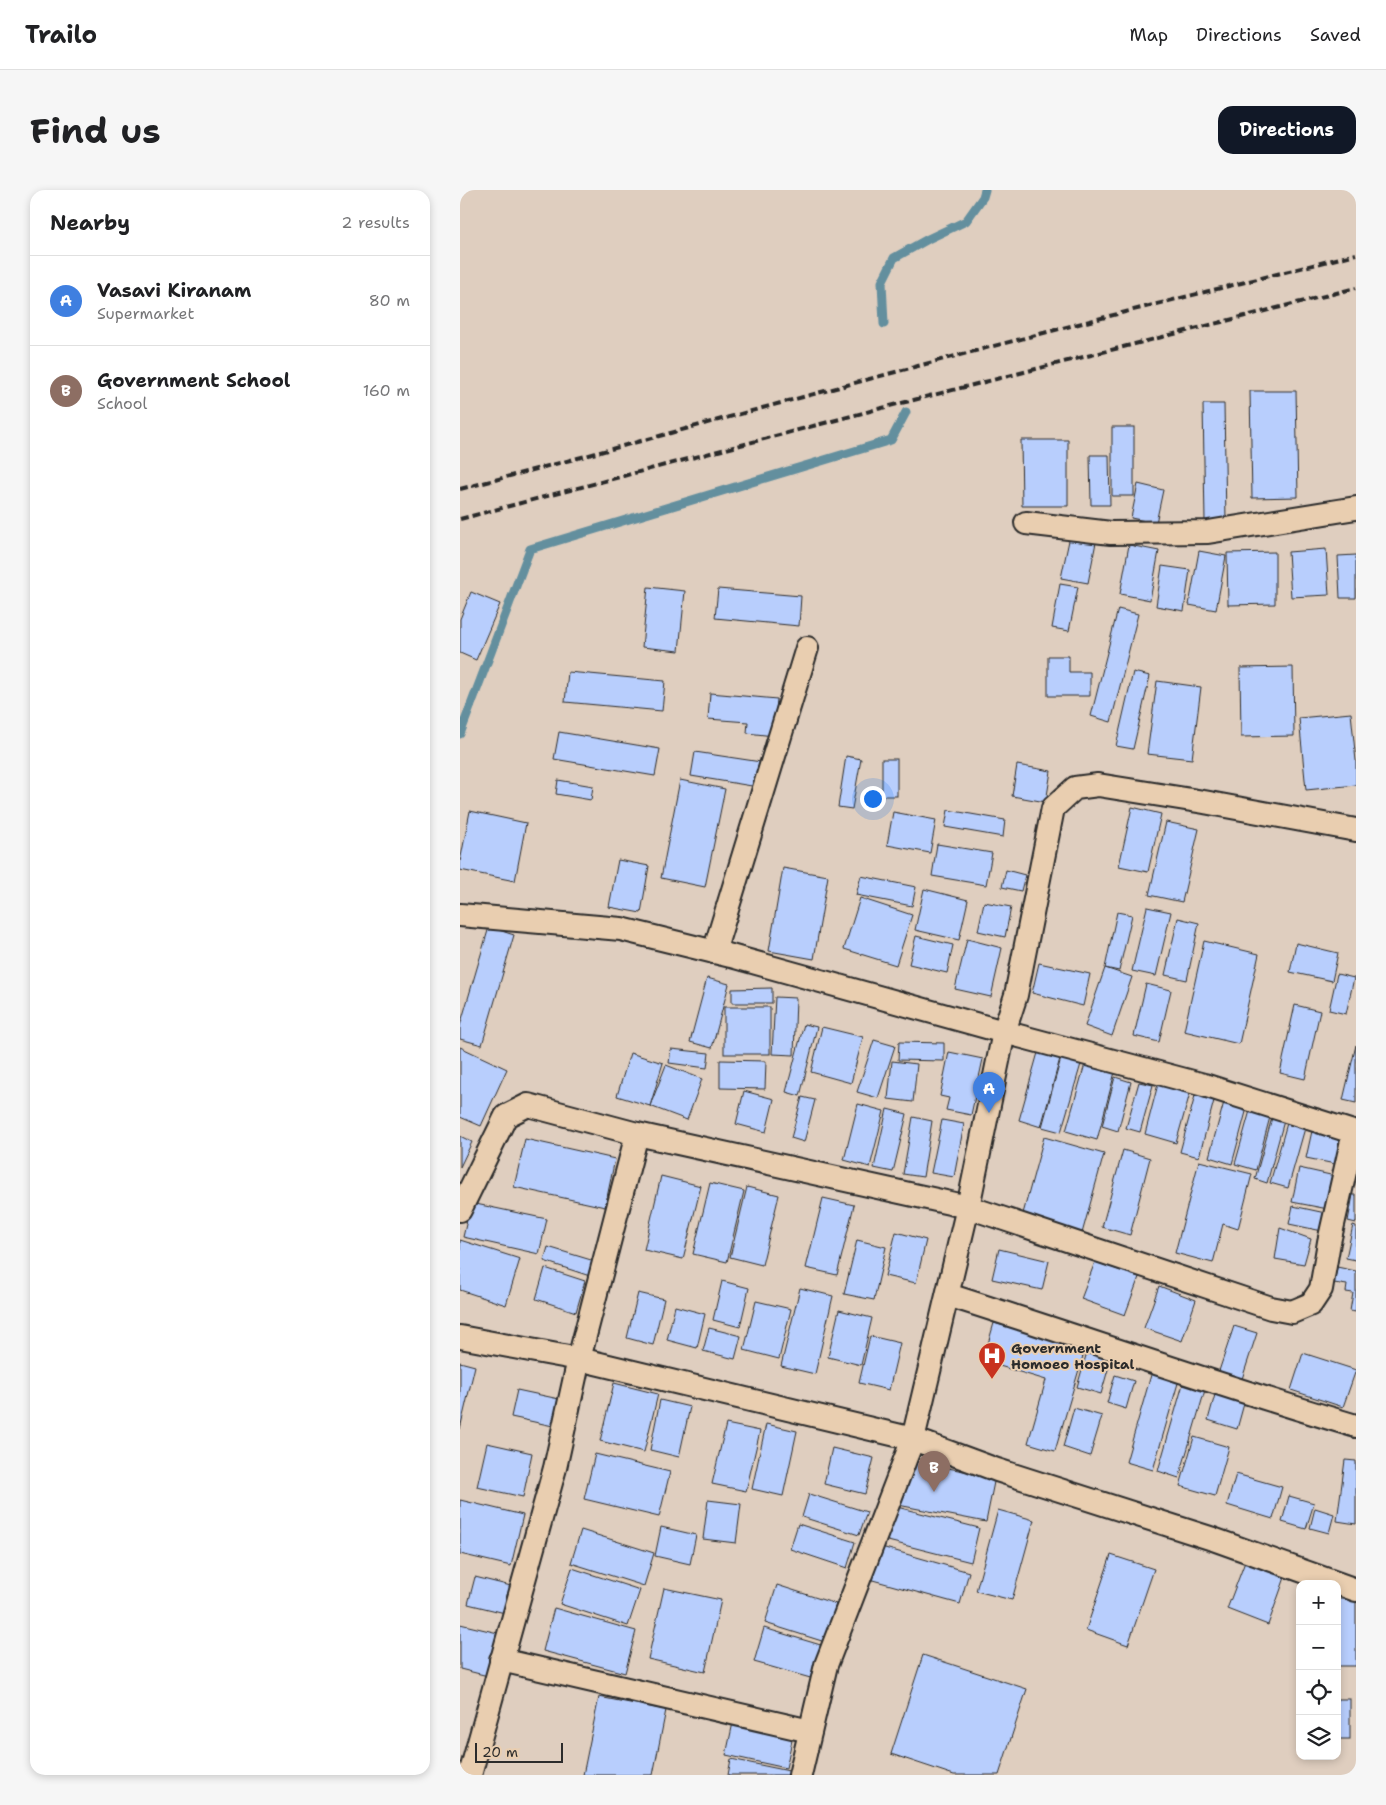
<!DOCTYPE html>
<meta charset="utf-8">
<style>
:root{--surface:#fff;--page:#f6f6f6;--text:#202124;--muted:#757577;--line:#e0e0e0;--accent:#111827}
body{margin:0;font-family:"Shantell Sans",sans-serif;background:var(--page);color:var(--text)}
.controls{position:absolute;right:15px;bottom:15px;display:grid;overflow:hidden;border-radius:10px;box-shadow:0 2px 8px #0003}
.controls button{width:45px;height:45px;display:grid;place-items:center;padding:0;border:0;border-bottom:1px solid var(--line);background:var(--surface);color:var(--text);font:25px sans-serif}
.scale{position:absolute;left:15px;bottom:12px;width:88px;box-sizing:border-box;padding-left:5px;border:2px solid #2b2b2b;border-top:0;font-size:14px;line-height:18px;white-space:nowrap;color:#2b2b2b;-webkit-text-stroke:4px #e9ceb0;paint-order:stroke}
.you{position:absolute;left:412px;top:608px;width:18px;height:18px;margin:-12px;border:4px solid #fff;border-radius:50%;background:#1a73e8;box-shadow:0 0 0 8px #1a73e833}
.badge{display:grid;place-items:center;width:32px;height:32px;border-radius:50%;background:var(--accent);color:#fff;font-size:16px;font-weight:700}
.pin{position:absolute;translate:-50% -41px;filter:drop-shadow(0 1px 2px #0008)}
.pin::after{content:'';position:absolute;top:26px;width:18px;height:15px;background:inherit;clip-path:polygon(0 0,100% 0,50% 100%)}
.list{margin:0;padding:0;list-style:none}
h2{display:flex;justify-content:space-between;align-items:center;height:65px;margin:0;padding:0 20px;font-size:21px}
h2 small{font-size:16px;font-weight:400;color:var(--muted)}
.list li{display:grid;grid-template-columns:32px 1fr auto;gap:15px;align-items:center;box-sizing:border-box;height:90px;padding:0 20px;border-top:1px solid var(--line)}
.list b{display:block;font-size:19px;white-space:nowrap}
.list p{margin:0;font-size:16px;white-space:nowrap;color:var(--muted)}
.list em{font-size:16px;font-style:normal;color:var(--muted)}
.icon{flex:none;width:28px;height:28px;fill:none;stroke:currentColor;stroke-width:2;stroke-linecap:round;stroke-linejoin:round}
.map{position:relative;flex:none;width:896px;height:1585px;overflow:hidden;border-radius:15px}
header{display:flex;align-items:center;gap:30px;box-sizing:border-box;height:70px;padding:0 25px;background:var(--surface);border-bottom:1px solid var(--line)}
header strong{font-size:24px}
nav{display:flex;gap:28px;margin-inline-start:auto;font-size:18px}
.intro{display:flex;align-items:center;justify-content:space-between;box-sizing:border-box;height:120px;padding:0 30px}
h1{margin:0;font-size:35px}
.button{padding:12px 22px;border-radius:15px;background:var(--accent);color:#fff;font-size:18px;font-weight:700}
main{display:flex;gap:30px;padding:0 30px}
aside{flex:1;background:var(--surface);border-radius:15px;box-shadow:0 2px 8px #0003}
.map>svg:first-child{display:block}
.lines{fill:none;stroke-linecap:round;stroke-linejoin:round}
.stream{stroke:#648f9e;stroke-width:9}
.building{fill:#b8cefd;stroke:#2b2b2b}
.minor-casing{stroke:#2b2b2b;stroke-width:26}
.minor{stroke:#e9ceb0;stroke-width:22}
.rail{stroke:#2b2b2b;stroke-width:4;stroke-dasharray:8 4;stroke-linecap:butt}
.labels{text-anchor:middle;stroke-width:4;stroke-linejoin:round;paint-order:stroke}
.poi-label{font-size:14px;font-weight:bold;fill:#2b2b2b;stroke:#e9ceb0;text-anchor:start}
</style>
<header>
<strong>Trailo</strong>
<nav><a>Map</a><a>Directions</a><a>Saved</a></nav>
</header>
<div class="intro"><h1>Find us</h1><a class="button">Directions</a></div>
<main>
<aside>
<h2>Nearby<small>2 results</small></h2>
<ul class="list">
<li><span class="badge" style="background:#3f7fe0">A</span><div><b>Vasavi Kiranam</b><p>Supermarket</p></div><em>80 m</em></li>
<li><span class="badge" style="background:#8d6e63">B</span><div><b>Government School</b><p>School</p></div><em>160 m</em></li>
</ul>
</aside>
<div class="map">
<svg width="896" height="1585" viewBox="0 0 896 1585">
<rect width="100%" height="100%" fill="#dfcebf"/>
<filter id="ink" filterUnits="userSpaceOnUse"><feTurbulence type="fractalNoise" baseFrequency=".02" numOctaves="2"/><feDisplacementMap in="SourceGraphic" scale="10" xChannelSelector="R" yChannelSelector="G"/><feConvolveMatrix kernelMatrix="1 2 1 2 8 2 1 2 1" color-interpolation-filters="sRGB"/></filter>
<g filter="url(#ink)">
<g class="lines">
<g class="stream">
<path d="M424 134 422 92 434 68 468 49 506 31 523 7 525 0"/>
<path d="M0 544 70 359 431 250 446 222"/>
</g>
</g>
<g class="building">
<path d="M790 201H836L838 307 792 308Z"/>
<path d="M743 214H764L766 331H745Z"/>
<rect x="652" y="237" width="22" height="69"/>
<path d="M561 250H608V316H562Z"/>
<path d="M630 265H649L650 315H631Z"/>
<path d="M678 294 703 300 696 333 671 328Z"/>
<path d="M611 341 637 347 628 393 601 388Z"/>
<path d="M669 355 699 361 690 410 660 404Z"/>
<path d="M866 359 869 405 831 407 828 362Z"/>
<path d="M739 361 766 366 756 420 729 415Z"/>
<path d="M815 362V414L768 415 767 363Z"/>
<path d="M896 365V408H880L878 366Z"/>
<path d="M702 376 730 380 724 421 696 416Z"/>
<path d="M600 394 618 397 609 441 592 438Z"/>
<path d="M188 397 225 401 219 461 182 457Z"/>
<path d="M258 399 341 406 339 436 255 428Z"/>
<path d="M11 402 40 414 16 470 0 463V429Z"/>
<path d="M658 419 678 424 651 532 631 526Z"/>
<path d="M588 466H609V482H630V506H588Z"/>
<path d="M833 477 834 546 781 547 780 478Z"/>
<path d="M108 482 205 491 202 521 105 512Z"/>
<path d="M673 482 690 486 673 559 656 556Z"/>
<path d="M697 491 741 497 732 569 687 564Z"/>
<path d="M250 503 317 509 314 546 287 543 288 532 248 529Z"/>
<path d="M891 523 896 571V595L846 600 839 528Z"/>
<path d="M99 542 200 559 195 586 94 569Z"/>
<path d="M235 562 301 572 298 597 231 586Z"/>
<path d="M386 566 401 569 392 619 378 617Z"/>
<rect x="422" y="569" width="15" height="37"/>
<path d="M557 575 591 581 586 612 552 606Z"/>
<path d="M98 590 133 596 131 610 96 604Z"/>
<path d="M220 590 265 599 245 697 201 688Z"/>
<path d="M672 617 701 624 688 682 659 676Z"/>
<path d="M488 620 545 630 543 647 485 637Z"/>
<path d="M10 621 66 633 55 691 0 680V672Z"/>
<path d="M433 622 476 630 470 663 427 655Z"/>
<path d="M706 632 739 639 722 712 689 705Z"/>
<path d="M477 654 532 663 526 695 472 686Z"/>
<path d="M158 670 189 676 181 723 149 717Z"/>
<path d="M323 678 368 686 354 769 309 761Z"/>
<path d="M546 680 565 685 561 701 542 697Z"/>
<path d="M401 686 456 697 452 716 396 705Z"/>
<path d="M464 699 508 710 499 750 455 740Z"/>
<path d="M400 708 452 725 436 775 384 759Z"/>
<path d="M524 712 551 717 545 747 518 741Z"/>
<path d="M687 717 711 722 696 786 672 781Z"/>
<path d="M657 722 672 725 659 781 645 778Z"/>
<path d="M718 728 739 733 727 790 705 785Z"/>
<path d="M29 737 54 745 22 855 0 849V836Z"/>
<path d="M456 746 493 755 487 783 449 774Z"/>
<path d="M507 749 542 758 531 807 495 799Z"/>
<path d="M744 751 799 764 779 854 724 841Z"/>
<path d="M836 753 878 763 872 791 830 782Z"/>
<path d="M579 773 630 784 623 816 572 803Z"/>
<path d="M645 778 672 787 652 846 625 836Z"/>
<path d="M877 784 894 788 886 824 869 820Z"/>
<path d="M247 788 269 794 252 858 230 852Z"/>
<path d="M686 794 711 800 699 852 674 846Z"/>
<path d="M312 798V813H272V799Z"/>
<path d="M315 807 336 808 334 865 312 864Z"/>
<path d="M835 815 860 821 845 889 820 883Z"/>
<rect x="264" y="817" width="46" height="47"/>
<path d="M344 834 357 837 340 906 326 902Z"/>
<path d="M362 837 403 847 391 893 351 882Z"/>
<path d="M414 850 435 856 418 908 397 902Z"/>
<path d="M439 852 484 853V871L438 870Z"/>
<path d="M896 855V913L883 910Z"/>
<path d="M0 857 47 879 21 936 0 927Z"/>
<path d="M211 859 249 863 247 878 209 873Z"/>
<path d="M579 859 601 865 581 937 559 930Z"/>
<path d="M489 862 523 869 511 925 486 920 489 908 480 906Z"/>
<path d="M170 863 203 873 190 916 157 906Z"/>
<path d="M601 868 621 874 601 942 582 937Z"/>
<path d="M260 870 306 871 305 899 260 898Z"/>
<path d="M432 871 457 874 453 912 428 909Z"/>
<path d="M625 874 655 882 637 950 606 941Z"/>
<path d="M206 875 242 889 227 930 190 916Z"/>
<path d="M655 887 671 892 658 941 642 936Z"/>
<path d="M679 892 693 895 680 942 666 938Z"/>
<path d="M698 894 730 903 716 953 685 944Z"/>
<path d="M737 898 756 903 739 967 720 962Z"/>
<path d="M284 901 314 909 306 942 276 934Z"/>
<path d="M342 907 355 910 344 952 331 948Z"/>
<path d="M764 912 787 918 772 974 749 967Z"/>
<path d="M398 914 424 921 410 977 384 970Z"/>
<path d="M791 917 811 923 796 980 775 974Z"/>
<path d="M427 919 447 924 433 982 414 978Z"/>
<path d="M813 924 825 927 807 993 795 989Z"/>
<path d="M829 926 847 931 828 998 810 993Z"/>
<path d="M453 927 472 931 463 987 443 984Z"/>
<path d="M482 930 504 934 494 987 471 983Z"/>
<path d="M852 941 886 948 880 975 846 968Z"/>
<path d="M0 946 12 952 0 977Z"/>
<path d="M584 947 644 964 621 1047 561 1031Z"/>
<path d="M65 949 155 969 145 1017 54 997Z"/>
<path d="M663 960 690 968 670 1045 642 1037Z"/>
<path d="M739 971 792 984 778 1039 763 1034 753 1073 715 1063Z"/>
<path d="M839 978 875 986 868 1019 832 1012Z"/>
<path d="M201 986 241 996 223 1069 184 1060Z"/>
<path d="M250 993 284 1001 267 1072 233 1064Z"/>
<path d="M287 997 319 1005 302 1075 270 1067Z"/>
<path d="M893 1005H896V1033L888 1031Z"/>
<path d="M363 1008 394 1015 377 1085 346 1078Z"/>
<path d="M11 1013 87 1029 79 1064 3 1047Z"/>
<path d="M833 1016 870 1024 867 1042 829 1034Z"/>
<path d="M893 1035 896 1036V1070L886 1068Z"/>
<path d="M820 1038 851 1049 844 1074 815 1069Z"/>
<path d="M436 1042 466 1050 456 1093 425 1086Z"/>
<path d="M0 1050 60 1069 46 1115 0 1100Z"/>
<path d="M397 1050 426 1057 414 1110 384 1104Z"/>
<path d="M88 1057 141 1073 136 1088 84 1071Z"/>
<path d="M539 1059 589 1071 582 1100 532 1089Z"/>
<path d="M635 1072 679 1087 665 1125 621 1109Z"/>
<path d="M877 1077 896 1081V1122L890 1121 893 1103 886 1102 887 1095 874 1093Z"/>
<path d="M85 1078 125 1091 116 1122 76 1109Z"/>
<path d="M262 1091 289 1098 280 1137 253 1130Z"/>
<path d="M699 1096 736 1110 722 1151 684 1138Z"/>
<path d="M340 1098 373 1106 355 1184 321 1176Z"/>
<path d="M178 1103 204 1109 193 1155 167 1148Z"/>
<path d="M296 1111 331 1119 319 1169 284 1160Z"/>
<path d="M215 1116 245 1124 237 1158 207 1150Z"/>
<path d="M379 1120 412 1128 401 1175 368 1167Z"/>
<path d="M534 1133 625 1159 595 1261 568 1253 586 1190 523 1171Z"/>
<path d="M774 1136 797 1143 781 1192 758 1184Z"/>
<path d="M249 1138 281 1146 275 1169 243 1161Z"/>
<path d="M410 1146 440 1153 429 1200 399 1193Z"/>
<path d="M627 1162 651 1169 641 1204 617 1197Z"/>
<path d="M843 1163 896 1180 883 1217 831 1200Z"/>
<path d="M0 1172 15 1176 0 1239Z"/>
<path d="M693 1178 720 1186 693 1280 666 1272Z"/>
<path d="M655 1185 674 1191 666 1219 647 1213Z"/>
<path d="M154 1193 198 1204 184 1262 140 1251Z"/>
<path d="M723 1194 745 1200 719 1288 698 1281Z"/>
<path d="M57 1200 99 1209 93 1236 51 1227Z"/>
<path d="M756 1201 785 1210 777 1239 748 1230Z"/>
<path d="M200 1210 230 1217 219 1267 190 1260Z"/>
<path d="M614 1218 642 1226 630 1266 603 1257Z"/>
<path d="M266 1234 300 1241 286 1301 252 1294Z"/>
<path d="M306 1234 337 1241 323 1306 292 1299Z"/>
<path d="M734 1247 769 1257 755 1306 720 1296Z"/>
<path d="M27 1253 72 1263 63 1307 17 1297Z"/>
<path d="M372 1258 414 1268 405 1304 364 1294Z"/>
<path d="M135 1264 210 1282 199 1327 124 1309Z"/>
<path d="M446 1270 535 1287 526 1332 438 1315Z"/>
<path d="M885 1270 896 1271V1334L877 1331Z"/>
<path d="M776 1284 822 1297 813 1329 767 1315Z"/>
<path d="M349 1304 407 1322 399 1345 342 1327Z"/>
<path d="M829 1306 854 1313 846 1339 822 1332Z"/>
<path d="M0 1310 63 1325 51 1376 0 1364Z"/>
<path d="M248 1310 281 1314 276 1353 243 1349Z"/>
<path d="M433 1316 519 1338 511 1372 424 1350Z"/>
<path d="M855 1318 874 1324 869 1343 850 1338Z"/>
<path d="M538 1320 574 1330 552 1410 516 1401Z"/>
<path d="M338 1334 395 1352 387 1378 330 1359Z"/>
<path d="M201 1337 236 1345 230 1374 195 1366Z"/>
<path d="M121 1340 194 1363 184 1396 111 1373Z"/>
<path d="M418 1356 509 1382 500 1414 409 1389Z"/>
<path d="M788 1364 828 1379 808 1435 767 1419Z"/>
<path d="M651 1365 694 1379 668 1455 626 1440Z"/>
<path d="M112 1378 180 1400 168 1436 100 1414Z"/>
<path d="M15 1387 51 1396 45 1423 8 1414Z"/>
<path d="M317 1395 376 1414 365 1452 305 1433Z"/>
<path d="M204 1398 261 1410 245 1482 188 1469Z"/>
<rect x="877" y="1409" width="19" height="67"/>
<path d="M94 1418 176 1441 165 1483 83 1461Z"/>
<path d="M0 1434 38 1443 28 1486 0 1479Z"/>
<path d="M304 1438 364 1456 354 1489 294 1472Z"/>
<path d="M463 1465 567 1499 539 1585H494L431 1564Z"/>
<path d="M139 1507 206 1520 193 1585H123Z"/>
<rect x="877" y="1509" width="13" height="40"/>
<path d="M274 1528 334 1541 326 1578 266 1565Z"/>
<path d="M271 1569 334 1582 333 1585H268Z"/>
</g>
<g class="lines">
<defs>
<g id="minor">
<path d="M566 333 651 343 748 342 896 318"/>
<path d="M0 725 161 739 271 766 544 842 744 895 896 943"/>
<path d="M254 762 347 458"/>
<path d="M0 1020 46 926 68 915 177 944 508 1017 811 1118 832 1122 851 1114 861 1099 869 1052 894 942"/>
<path d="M488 1105C624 1148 759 1196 896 1236"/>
<path d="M0 1147 119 1169 453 1249 537 1280 753 1349 896 1400"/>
<path d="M41 1470 350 1541"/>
<path d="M10 1585 95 1278 119 1169 177 944"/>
<path d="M340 1585 366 1475 453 1249 508 1017 544 842 556 805 593 618 615 598 638 595 744 612 896 640"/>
</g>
</defs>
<use href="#minor" class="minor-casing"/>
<use href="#minor" class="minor"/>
<g class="rail">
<path d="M0 299C186 251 371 198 557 150 670 120 783 93 896 64"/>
<path d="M0 329 414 220 896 98"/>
</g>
</g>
</g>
<defs>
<symbol id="hospital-pin" viewBox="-11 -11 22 30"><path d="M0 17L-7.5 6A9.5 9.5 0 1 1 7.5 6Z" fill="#c8321e" stroke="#e9ceb0"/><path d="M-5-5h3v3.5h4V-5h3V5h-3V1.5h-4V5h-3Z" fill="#fff"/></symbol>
</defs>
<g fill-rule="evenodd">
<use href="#hospital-pin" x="516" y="1150" width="32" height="43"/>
</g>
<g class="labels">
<g class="poi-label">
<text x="551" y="1163">Government<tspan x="551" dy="16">Homoeo Hospital</tspan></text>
</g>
</g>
</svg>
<div class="controls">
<button>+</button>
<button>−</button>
<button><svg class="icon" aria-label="locate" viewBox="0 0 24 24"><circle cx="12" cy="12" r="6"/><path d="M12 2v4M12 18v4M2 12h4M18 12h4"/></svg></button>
<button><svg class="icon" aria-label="layers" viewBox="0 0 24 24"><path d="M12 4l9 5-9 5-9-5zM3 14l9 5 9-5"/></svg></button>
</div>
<div class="scale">20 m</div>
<div class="you"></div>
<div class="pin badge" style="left:529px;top:923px;background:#3f7fe0">A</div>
<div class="pin badge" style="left:474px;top:1302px;background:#8d6e63">B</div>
</div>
</main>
